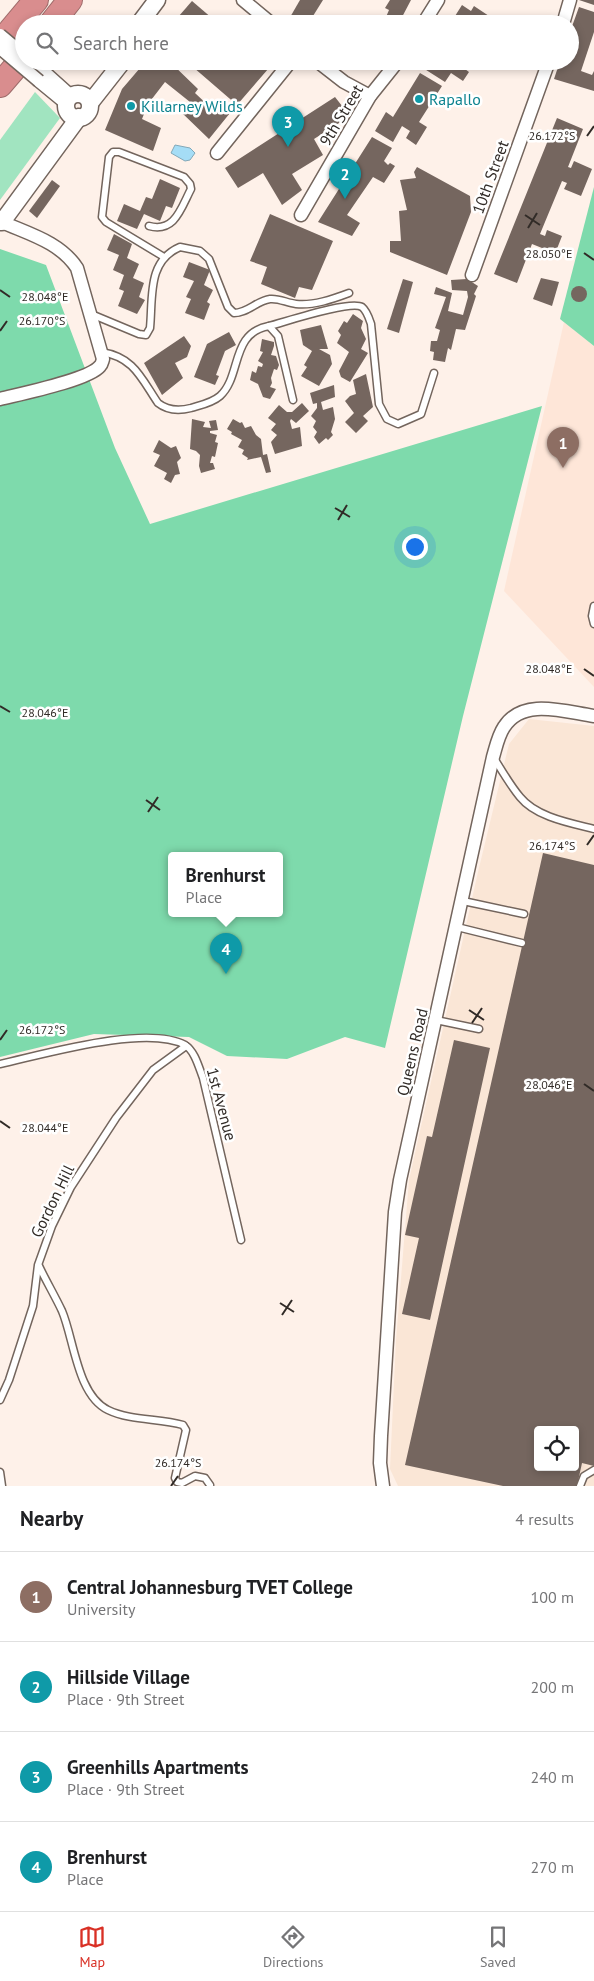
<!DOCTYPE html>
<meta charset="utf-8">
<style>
:root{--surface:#fff;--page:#f6f6f6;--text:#202124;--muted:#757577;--line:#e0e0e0;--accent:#d93025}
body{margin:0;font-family:"PT Sans",sans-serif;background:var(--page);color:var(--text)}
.controls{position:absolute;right:15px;bottom:15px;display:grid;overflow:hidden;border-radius:5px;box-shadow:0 2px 8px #0003}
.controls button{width:45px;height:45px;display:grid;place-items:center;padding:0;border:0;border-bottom:1px solid var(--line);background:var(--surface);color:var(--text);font:25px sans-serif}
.you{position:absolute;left:414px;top:546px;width:18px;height:18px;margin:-12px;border:4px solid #fff;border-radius:50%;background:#1a73e8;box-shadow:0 0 0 8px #1a73e833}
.badge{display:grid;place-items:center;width:32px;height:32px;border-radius:50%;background:var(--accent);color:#fff;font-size:16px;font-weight:700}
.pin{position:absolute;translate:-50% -41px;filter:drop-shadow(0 1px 2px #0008)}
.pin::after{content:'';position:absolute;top:26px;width:18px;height:15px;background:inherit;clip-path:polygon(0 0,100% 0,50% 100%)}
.popup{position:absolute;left:168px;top:852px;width:115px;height:65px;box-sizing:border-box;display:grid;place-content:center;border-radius:5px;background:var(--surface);filter:drop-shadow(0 1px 4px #0005);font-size:16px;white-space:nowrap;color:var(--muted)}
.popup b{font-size:19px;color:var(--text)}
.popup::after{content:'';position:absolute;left:50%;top:100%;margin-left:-10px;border:10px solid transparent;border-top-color:var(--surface)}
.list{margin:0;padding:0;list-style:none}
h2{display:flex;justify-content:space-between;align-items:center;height:65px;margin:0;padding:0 20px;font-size:21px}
h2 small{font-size:16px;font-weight:400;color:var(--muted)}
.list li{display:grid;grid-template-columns:32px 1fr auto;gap:15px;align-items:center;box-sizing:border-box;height:90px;padding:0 20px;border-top:1px solid var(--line)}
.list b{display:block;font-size:19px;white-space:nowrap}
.list p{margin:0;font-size:16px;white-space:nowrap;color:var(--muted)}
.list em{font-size:16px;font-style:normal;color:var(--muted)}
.icon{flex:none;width:28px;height:28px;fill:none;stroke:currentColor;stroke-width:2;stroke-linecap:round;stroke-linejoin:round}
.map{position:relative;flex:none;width:594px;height:1486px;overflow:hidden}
.search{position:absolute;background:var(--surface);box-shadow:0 2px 8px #0003;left:15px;right:15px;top:15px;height:55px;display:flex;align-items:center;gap:12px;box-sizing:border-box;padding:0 18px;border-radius:28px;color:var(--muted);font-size:19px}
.sheet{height:425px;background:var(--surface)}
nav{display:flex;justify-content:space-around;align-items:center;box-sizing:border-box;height:70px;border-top:1px solid var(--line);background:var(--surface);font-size:14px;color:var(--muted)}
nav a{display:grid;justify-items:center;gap:2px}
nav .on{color:var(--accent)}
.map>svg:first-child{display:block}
.built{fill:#fee6d8}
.medical{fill:#fae6d6;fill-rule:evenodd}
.green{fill:#a1e4c0}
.forest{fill:#7edaac;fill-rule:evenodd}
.water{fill:#a5ddf6;stroke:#82a8b8}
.building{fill:#75665f;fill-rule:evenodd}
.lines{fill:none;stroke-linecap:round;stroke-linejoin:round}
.service-casing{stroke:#73655d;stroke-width:9}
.minor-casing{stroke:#73655d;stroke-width:15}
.tertiary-casing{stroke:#73655d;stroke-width:19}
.motorway-casing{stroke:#9e6b6a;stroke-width:26}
.service{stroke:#fff;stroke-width:6}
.minor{stroke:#fff;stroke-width:12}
.tertiary{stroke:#fff;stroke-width:16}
.motorway{stroke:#d98d8e;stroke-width:24}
.minor-bridge-casing{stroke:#73655d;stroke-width:15;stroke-linecap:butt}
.minor-bridge{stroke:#fff;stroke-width:12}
.ticks{fill:none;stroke:#312b27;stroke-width:2}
.culture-dot{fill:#0f9aa8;stroke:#fff;stroke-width:2}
.labels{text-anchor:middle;stroke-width:5;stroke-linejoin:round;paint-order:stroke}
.culture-label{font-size:16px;fill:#0d838f;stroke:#fff;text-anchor:start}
.street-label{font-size:16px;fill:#312b27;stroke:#fff}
.ticks-label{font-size:12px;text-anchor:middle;fill:#312b27;stroke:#fff;stroke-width:5;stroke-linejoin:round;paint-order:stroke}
</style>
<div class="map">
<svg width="594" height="1486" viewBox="0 0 594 1486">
<rect width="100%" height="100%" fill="#fef1e9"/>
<path class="built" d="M564 322 594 346V687L504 591Z"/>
<path class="medical" d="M529 719 594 726V1486H398L390 1469 396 1340 409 1180 478 872 509 744ZM538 1430H575V1467H538Z"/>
<path class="green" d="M35 92 60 118 0 200V140Z"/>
<g class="forest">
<path d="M594 187V346L560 319Z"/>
<path d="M0 249 46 265 115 448 150 524 542 406 463 716 385 1048 345 1037 287 1059 227 1056 189 1037 94 1034 0 1057ZM172 855H280V913H172Z"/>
</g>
<path class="water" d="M175 145 190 148 195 153 190 160 185 161 171 153Z"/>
<g class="building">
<path d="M300 0H323L308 24H297L289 19Z"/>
<path d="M390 0H411L401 19 399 18 395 24H383L389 10 385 8Z"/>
<path d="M579 0H594V5Z"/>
<path d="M192 1 213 19 208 24H172Z"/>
<path d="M462 5 471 11 474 6 492 18 488 24H450Z"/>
<path d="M579 7 594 12V32L581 71 592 75 594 71V91L554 79 560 61H570V32Z"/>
<path d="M146 61H169L198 89 195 93 212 109 219 103 230 113 209 139 181 112 190 102 165 82 148 104 142 119 161 128 153 151 105 130 122 89Z"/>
<path d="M186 61H224L230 66 234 61H275L237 105Z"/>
<path d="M348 61H364L359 68Z"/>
<path d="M427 61H454L469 72 463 81 451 73 445 82 423 68Z"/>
<path d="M420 73 442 86 419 122 427 127 416 145 406 138 410 131 402 126 393 142 375 131 386 112 393 117Z"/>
<path d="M335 97 350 116 314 139 323 155 292 174 302 190 282 205 263 173 238 188 225 168Z"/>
<path d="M557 118 583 129 568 167 571 168 574 161 592 169 581 196 564 189 567 183 562 181 540 234 545 236 547 230 562 236 553 259 540 254 542 248 532 244 517 283 494 274Z"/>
<path d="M372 137 392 148 384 161 388 165 390 163 395 166 384 183 373 177 347 215 360 223 352 236 318 222Z"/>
<path d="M417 167 470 196 471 212 447 275 390 252V241H401L399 211 407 210 400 180 416 178 414 172Z"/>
<path d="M160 179 180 188 172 208 166 206 160 221 144 214 137 229 117 221 124 204 140 211 146 197 152 199Z"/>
<path d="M52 180 60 186 37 218 29 211Z"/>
<path d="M270 214 333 241 312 290 299 287 295 298 261 284 267 267 250 261Z"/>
<path d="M114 234 132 244 127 258 139 264 133 278 144 283 139 297 145 300 137 314 118 306 124 291 119 289 124 275 113 270 119 255 107 250Z"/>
<path d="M189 262 210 270 204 285 213 290 207 302 210 304 204 320 185 313 191 299 186 297 194 281 183 277Z"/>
<path d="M541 278 559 282 552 306 533 299Z"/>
<path d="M403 279 413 282 399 333 387 329Z"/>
<path d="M467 279 478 286 474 294 476 296 465 330 456 329 451 350 448 348 445 362 433 360 434 352 430 351 431 341H437L440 330 435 328 446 297 434 294 436 287 452 293 448 311 463 315 468 297 467 291 452 290 451 280Z"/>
<circle cx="579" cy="294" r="8"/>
<path d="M353 314 363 321 361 328 366 339 361 349 368 353 350 382 341 377 339 371 349 352 337 343 341 335 338 331 344 321 347 323Z"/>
<path d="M321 325 328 349H319L330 355 332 364 319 386 301 376 307 367 304 365 312 351 303 345 300 330Z"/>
<path d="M229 332 236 345 225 351 216 375 219 376 215 385 194 377 207 344Z"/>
<path d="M184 336 191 346 187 357 175 363 183 378 162 395 144 363Z"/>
<path d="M262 339 274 342V346L271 355 276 356 279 365 277 370 274 369 271 378 272 383 270 387 276 389 270 399 263 397 258 384 250 380 252 371 256 373 258 366 262 367 263 364 258 361 263 352 260 351Z"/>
<path d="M366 374 373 407 363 416 368 421 356 433 345 422 354 413 345 401 350 396 356 394 353 380Z"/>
<path d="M334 385 335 397 321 402 323 410 333 407 335 419 331 432 333 435 328 440 326 438 319 444 314 437 317 432 313 427 316 421 311 416 317 408V403L313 404 310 393Z"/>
<path d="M302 403 309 411 296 423 291 419 290 421 292 429 300 427 302 446 275 454 271 442 277 435 271 430 276 424 268 418 279 405 287 412H292Z"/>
<path d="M192 419 205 422 203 427 211 428 209 421 216 420 218 430 210 431V433L217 435 215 442 218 443 215 457 212 456 210 463H213L215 469 201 473 199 466 200 455 196 451 190 449Z"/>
<path d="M233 419 240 423 242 422 245 428 251 426 256 435 261 439 263 455 267 454 271 472 266 473 261 457 247 460 248 458 242 454 244 450 238 447 242 440 231 434 232 432 227 429Z"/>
<path d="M159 440 171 448 176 446 181 458 177 462 180 474 175 475 171 483 164 479 167 473 154 466 160 455 153 452Z"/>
<path d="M543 853 594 865V1466L582 1463 577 1486H503L405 1465ZM538 1430H575V1467H538Z"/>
<path d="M454 1040 490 1048 430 1320 402 1314 419 1238 405 1235 427 1136 432 1137Z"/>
</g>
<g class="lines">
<defs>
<g id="service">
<path d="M149 226C175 233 181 208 191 189L190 184 184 177 119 152H113L109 157 102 217 106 222 164 257"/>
<path d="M91 314 139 334 146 335 150 328C153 297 147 261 180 247L200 251 209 259 228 307 234 313C248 313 256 301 270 299 279 298 287 303 296 304 313 306 333 299 349 293"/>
<path d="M269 326C285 322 350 300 362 307 367 311 369 318 371 324L379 404 387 419 398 424 421 414 434 373"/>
<path d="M101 352C134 357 141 378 158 403 168 411 179 411 191 408 201 405 212 403 220 396 242 376 230 333 269 326L278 336 293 400"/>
<path d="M594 606 592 616 594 624"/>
<path d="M494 758C502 771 510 785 520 797 536 817 570 823 594 829"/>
<path d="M463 901 524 914"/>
<path d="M457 927 522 943"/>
<path d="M436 1020 479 1029"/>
<path d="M0 1064C42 1055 146 1024 185 1045 195 1051 199 1068 203 1078L241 1240"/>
<path d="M39 1266C46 1281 55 1296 62 1311 74 1339 77 1395 108 1410 131 1421 159 1418 183 1425L186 1430 175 1478 177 1482 182 1483 195 1476 205 1478 210 1485"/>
<path d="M0 1400 9 1380 33 1306 38 1265 52 1226 71 1187 116 1118 153 1070 186 1046"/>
<path d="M0 1472 2 1486"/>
<path d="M580 1486 584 1476 594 1470"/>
</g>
<g id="minor">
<path d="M243 0 272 24"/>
<path d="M423 24 438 0"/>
<path d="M563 24 570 0"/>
<path d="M32 61 71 96"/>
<path d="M317 61 344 82 370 96"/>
<path d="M39 81 67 104"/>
<path d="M217 153 291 61"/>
<path d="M301 215 370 96 398 61"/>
<path d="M472 275 549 61"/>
<path d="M0 399C20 394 89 380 100 366 102 364 102 362 103 359L77 268C60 242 29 234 2 222"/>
<path d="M383 1486 380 1463 381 1436 395 1212 400 1180 493 757C496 747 498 736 504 727 523 697 565 712 594 716"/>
</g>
<g id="tertiary">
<path d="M139 24 157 0"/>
<circle cx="78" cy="106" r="12"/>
<path d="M90 103 123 61"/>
<path d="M0 222H2L79 117"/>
</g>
<g id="motorway">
<path d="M51 24 70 0"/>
<path d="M0 43 36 0"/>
<path d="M0 85 24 57"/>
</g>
</defs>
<use href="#service" class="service-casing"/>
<use href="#minor" class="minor-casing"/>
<use href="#tertiary" class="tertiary-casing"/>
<use href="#motorway" class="motorway-casing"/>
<use href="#service" class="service"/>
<use href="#minor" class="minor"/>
<use href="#tertiary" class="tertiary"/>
<use href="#motorway" class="motorway"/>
<defs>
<g id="minor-bridge">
<path d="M0 35 24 55"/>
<path d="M0 48 39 81"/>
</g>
</defs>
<use href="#minor-bridge" class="minor-bridge-casing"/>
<use href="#minor-bridge" class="minor-bridge"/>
</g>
<path class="ticks" d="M587 136 594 126M525 215 540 225M528 228 537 213M584 253 594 260M0 290 10 297M0 331 7 321M335 508 350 517M338 520 347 505M584 669 594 676M0 706 10 712M146 800 160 810M148 812 158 797M587 845 594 835M469 1010 484 1020M472 1023 482 1008M0 1040 7 1030M584 1084 594 1091M0 1121 10 1128M280 1303 294 1312M282 1315 292 1300M171 1486 178 1476"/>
<g class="culture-dot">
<circle cx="419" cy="99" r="5"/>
<circle cx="131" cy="106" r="5"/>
</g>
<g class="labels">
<g class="culture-label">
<text x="429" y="105">Rapallo</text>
<text x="141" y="112">Killarney Wilds</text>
</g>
<g class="street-label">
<text transform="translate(341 115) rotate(-59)" y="6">9th Street</text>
<text transform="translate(490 177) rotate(-70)" y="6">10th Street</text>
<text transform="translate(412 1052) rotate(-77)" y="6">Queens Road</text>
<text transform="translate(222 1104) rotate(75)" y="6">1st Avenue</text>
<text transform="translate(52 1201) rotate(-64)" y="6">Gordon Hill</text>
</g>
</g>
<g class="ticks-label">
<text x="552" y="140">26.172°S</text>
<text x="549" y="258">28.050°E</text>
<text x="45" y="301">28.048°E</text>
<text x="42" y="325">26.170°S</text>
<text x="549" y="673">28.048°E</text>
<text x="45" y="717">28.046°E</text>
<text x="552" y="850">26.174°S</text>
<text x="42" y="1034">26.172°S</text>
<text x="549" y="1089">28.046°E</text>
<text x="45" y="1132">28.044°E</text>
<text x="178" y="1467">26.174°S</text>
</g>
</svg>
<div class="controls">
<button><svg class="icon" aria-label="locate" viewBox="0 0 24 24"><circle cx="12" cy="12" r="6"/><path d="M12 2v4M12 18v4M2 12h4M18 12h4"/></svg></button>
</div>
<div class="you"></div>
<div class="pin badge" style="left:563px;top:468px;background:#8d6e63">1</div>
<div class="pin badge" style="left:345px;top:199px;background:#0f9aa8">2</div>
<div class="pin badge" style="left:288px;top:147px;background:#0f9aa8">3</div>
<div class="pin badge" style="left:226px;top:974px;background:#0f9aa8">4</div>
<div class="popup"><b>Brenhurst</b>Place</div>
<div class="search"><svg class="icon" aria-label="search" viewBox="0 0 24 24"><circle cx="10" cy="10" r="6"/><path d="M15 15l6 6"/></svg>Search here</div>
</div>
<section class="sheet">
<h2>Nearby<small>4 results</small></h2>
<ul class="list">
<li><span class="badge" style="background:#8d6e63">1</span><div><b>Central Johannesburg TVET College</b><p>University</p></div><em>100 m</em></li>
<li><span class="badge" style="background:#0f9aa8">2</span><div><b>Hillside Village</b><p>Place · 9th Street</p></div><em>200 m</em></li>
<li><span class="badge" style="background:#0f9aa8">3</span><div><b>Greenhills Apartments</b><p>Place · 9th Street</p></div><em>240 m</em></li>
<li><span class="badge" style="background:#0f9aa8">4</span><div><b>Brenhurst</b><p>Place</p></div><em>270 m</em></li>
</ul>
</section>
<nav>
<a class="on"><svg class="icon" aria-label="map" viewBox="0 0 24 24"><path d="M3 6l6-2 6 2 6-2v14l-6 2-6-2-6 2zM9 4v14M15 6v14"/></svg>Map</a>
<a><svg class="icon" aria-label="directions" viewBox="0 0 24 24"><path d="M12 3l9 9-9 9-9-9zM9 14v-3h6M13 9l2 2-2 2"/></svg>Directions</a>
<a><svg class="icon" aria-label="saved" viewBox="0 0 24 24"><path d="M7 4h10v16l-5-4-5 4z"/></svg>Saved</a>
</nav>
